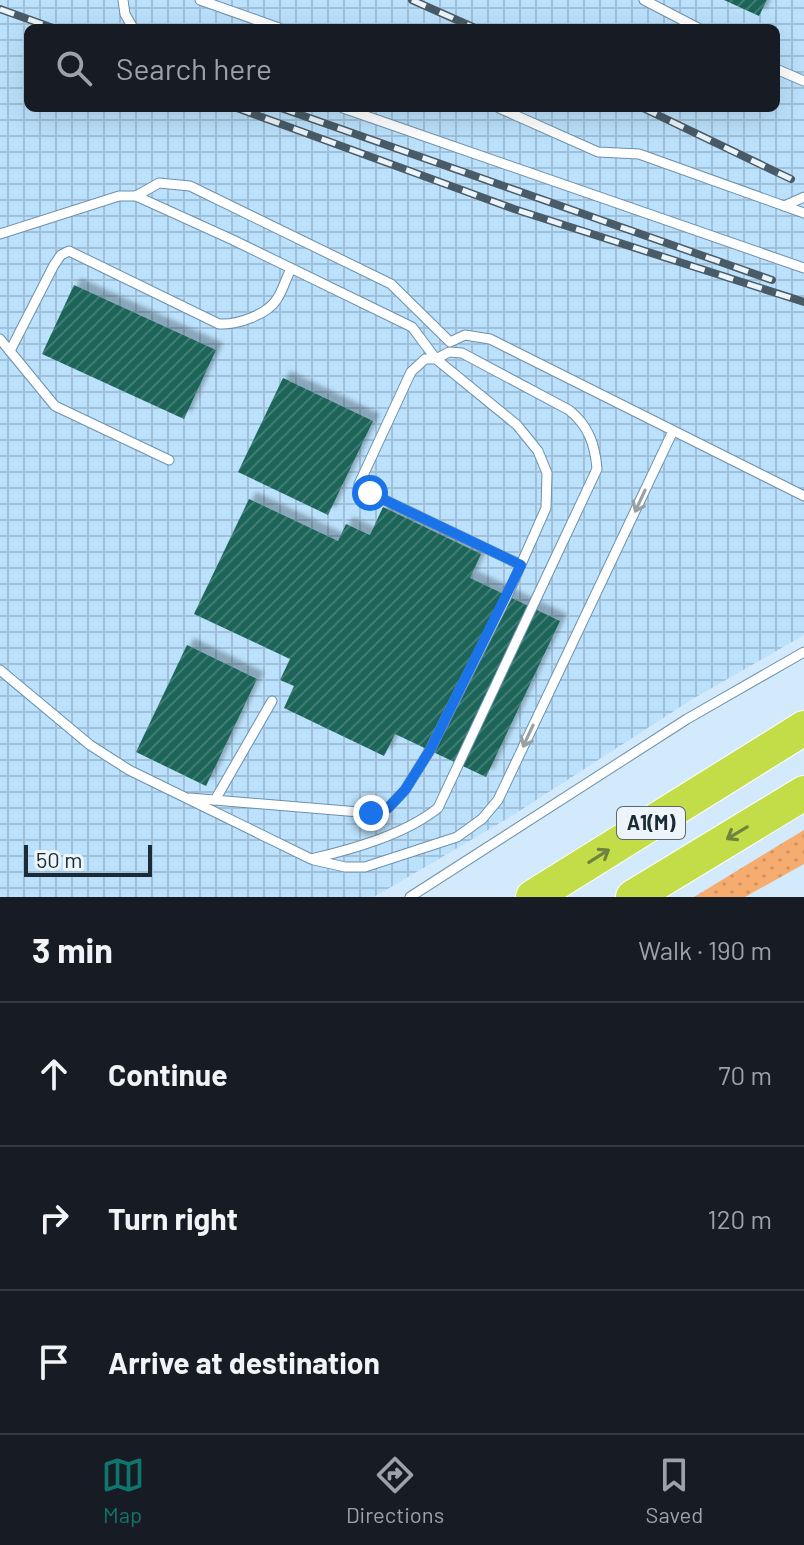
<!DOCTYPE html>
<meta charset="utf-8">
<style>
:root{--surface:#171b24;--page:#242831;--text:#f1f3f6;--muted:#9ea1a6;--line:#363941;--accent:#0f766e}
body{margin:0;font-family:Barlow,sans-serif;background:var(--page);color:var(--text)}
.scale{position:absolute;left:24px;bottom:20px;width:128px;box-sizing:border-box;padding-left:8px;border:4px solid #1c2c36;border-top:0;font-size:22px;line-height:28px;white-space:nowrap;color:#1c2c36;-webkit-text-stroke:6px #edf5fb;paint-order:stroke}
.stop{position:absolute;width:24px;height:24px;margin:-18px;border:6px solid #1a73e8;border-radius:50%;background:#fff}
.stop.end{background:#1a73e8;border-color:#fff;box-shadow:0 2px 8px #0008}
.list{margin:0;padding:0;list-style:none}
h2{display:flex;justify-content:space-between;align-items:center;height:104px;margin:0;padding:0 32px;font-size:34px}
h2 small{font-size:26px;font-weight:400;color:var(--muted)}
.list li{display:grid;grid-template-columns:52px 1fr auto;gap:24px;align-items:center;box-sizing:border-box;height:144px;padding:0 32px;border-top:2px solid var(--line)}
.list b{display:block;font-size:30px;white-space:nowrap}
.list em{font-size:26px;font-style:normal;color:var(--muted)}
.icon{flex:none;width:44px;height:44px;fill:none;stroke:currentColor;stroke-width:2;stroke-linecap:round;stroke-linejoin:round}
.map{position:relative;flex:none;width:804px;height:897px;overflow:hidden}
.search{position:absolute;background:var(--surface);box-shadow:0 8px 32px #0002;left:24px;right:24px;top:24px;height:88px;display:flex;align-items:center;gap:20px;box-sizing:border-box;padding:0 28px;border-radius:12px;color:var(--muted);font-size:30px}
.sheet{height:536px;background:var(--surface)}
nav{display:flex;justify-content:space-around;align-items:center;box-sizing:border-box;height:112px;border-top:2px solid var(--line);background:var(--surface);font-size:22px;color:var(--muted)}
nav a{display:grid;justify-items:center;gap:4px}
nav .on{color:var(--accent)}
.map>svg:first-child{display:block}
.industrial{fill:url(#industrial-grid);fill-rule:evenodd}
.grass{fill:url(#grass-dots)}
.building{fill:url(#building-hatch);filter:url(#shadow)}
.lines{fill:none;stroke-linecap:round;stroke-linejoin:round}
.lane-casing{stroke:#6b91ac;stroke-width:11}
.highway-casing{stroke:#fff;stroke-width:36}
.lane{stroke:#fff;stroke-width:9}
.highway{stroke:#c3dd49;stroke-width:34}
.rail-casing{stroke:#495b66;stroke-width:8}
.rail{stroke:#edf5fb;stroke-width:5;stroke-dasharray:15;stroke-linecap:butt}
.oneway{stroke:#99a0a5}
.oneway2{stroke:#708440}
.route{stroke:#1a73e8;stroke-width:10}
.labels{text-anchor:middle;stroke-width:8;stroke-linejoin:round;paint-order:stroke}
.shield{fill:#edf5fb;stroke:#5b6871;stroke-width:2}
.shield-label{font-size:20px;font-weight:bold;fill:#1c2c36}
</style>
<div class="map">
<svg width="804" height="897" viewBox="0 0 804 897">
<defs>
<pattern id="industrial-grid" width="8" height="8" patternUnits="userSpaceOnUse" patternTransform="scale(2)"><rect width="8" height="8" fill="#bbe1fc"/><path d="M0 4h8M4 0v8" fill="none" stroke="#a0c1d9"/></pattern>
<pattern id="grass-dots" width="8" height="8" patternUnits="userSpaceOnUse" patternTransform="scale(2)"><rect width="8" height="8" fill="#f6ab6f"/><path d="M2 2h.1M6 6h.1" fill="none" stroke="#d29361" stroke-width="1.8" stroke-linecap="round"/></pattern>
<pattern id="building-hatch" width="6" height="6" patternUnits="userSpaceOnUse" patternTransform="scale(2)"><rect width="6" height="6" fill="#1b6558"/><path d="M-1 1l2-2M0 6l6-6M5 7l2-2" fill="none" stroke="#437c73"/></pattern>
<filter id="shadow"><feDropShadow dx="7" dy="-7" stdDeviation="2" flood-color="#0004"/></filter>
</defs>
<rect width="100%" height="100%" fill="#d2eafb"/>
<path class="industrial" d="M0 0H804V635L691 700 510 817 374 897H0ZM28 28H776V108H28Z"/>
<path class="grass" d="M804 830V864L745 897H694Z"/>
<g class="building">
<path d="M724 0H767L759 16Z"/>
<path d="M74 285 216 350 184 419 42 354Z"/>
<path d="M283 378 373 421 328 515 238 472Z"/>
<path d="M249 499 338 541 346 524 370 535 383 507 481 554 470 578 560 621 486 777 395 734 384 756 284 708 294 686 280 680 290 659 194 614Z"/>
<path d="M187 645 257 679 206 786 136 752Z"/>
</g>
<g class="lines">
<defs>
<g id="lane">
<path d="M123 0 125 14 133 28"/>
<path d="M200 0 279 28"/>
<path d="M644 0 698 28"/>
<path d="M776 69 804 81"/>
<path d="M343 108 804 268"/>
<path d="M499 108 598 152 639 154 804 213"/>
<path d="M136 196 159 183 190 186 391 284 450 342 465 335 490 339 804 496"/>
<path d="M784 206 804 197"/>
<path d="M0 234 119 196H136L233 240 412 327 436 359 449 352 462 353 569 410C589 426 595 445 597 469L438 808C404 835 353 849 311 859L129 770 90 745 0 670"/>
<path d="M0 339 55 406 169 460"/>
<path d="M10 351 54 265 61 255 69 251 219 324C237 325 267 315 277 299 283 290 286 278 291 269"/>
<path d="M190 798 371 813 388 808 405 790 430 750 507 596 546 508 547 473 538 451 517 425 436 359H425L411 372 359 484 370 493 521 565"/>
<path d="M215 800 272 701"/>
<path d="M314 860 345 867H365L457 837 482 819 498 800 673 431"/>
<path d="M410 897 687 719 804 652"/>
</g>
<g id="highway">
<path d="M533 897 804 728"/>
<path d="M633 897 804 793"/>
</g>
</defs>
<use href="#lane" class="lane-casing"/>
<use href="#highway" class="highway-casing"/>
<use href="#lane" class="lane"/>
<use href="#highway" class="highway"/>
<defs>
<g id="rail">
<path d="M412 0 475 28"/>
<path d="M0 9 53 28"/>
<path d="M237 108 514 209 804 302"/>
<path d="M281 108 772 280"/>
<path d="M643 108 791 179"/>
</g>
</defs>
<use href="#rail" class="rail-casing"/>
<use href="#rail" class="rail"/>
</g>
<defs><path id="oneway-shaft" d="M-6 0H5M1.5-3L5.5 0L1.5 3" fill="none" stroke-width="1.6" stroke-linecap="round" stroke-linejoin="round" transform="scale(2)"/></defs>
<g class="oneway">
<use href="#oneway-shaft" transform="translate(640 501) rotate(115)"/>
<use href="#oneway-shaft" transform="translate(528 736) rotate(115)"/>
</g>
<g class="oneway2">
<use href="#oneway-shaft" transform="translate(737 833) rotate(149)"/>
<use href="#oneway-shaft" transform="translate(599 856) rotate(-32)"/>
</g>
<g class="lines">
<path class="route" d="M370 493 521 565 430 750 405 790 388 808 371 813"/>
</g>
<g class="labels">
<rect class="shield" x="617" y="807" width="68" height="32" rx="6"/>
<g class="shield-label">
<text x="651" y="830">A1(M)</text>
</g>
</g>
</svg>
<div class="scale">50 m</div>
<div class="stop" style="left:370px;top:493px"></div>
<div class="stop end" style="left:371px;top:813px"></div>
<div class="search"><svg class="icon" aria-label="search" viewBox="0 0 24 24"><circle cx="10" cy="10" r="6"/><path d="M15 15l6 6"/></svg>Search here</div>
</div>
<section class="sheet">
<h2>3 min<small>Walk · 190 m</small></h2>
<ul class="list">
<li><svg class="icon" aria-label="ahead" viewBox="0 0 24 24"><path d="M12 20V5M6 11l6-6 6 6"/></svg><div><b>Continue</b></div><em>70 m</em></li>
<li><svg class="icon" aria-label="right" viewBox="0 0 24 24"><path d="M7 20v-9h11M14 6l5 5-5 5"/></svg><div><b>Turn right</b></div><em>120 m</em></li>
<li><svg class="icon" aria-label="arrive" viewBox="0 0 24 24"><path d="M6 21V4h12l-3 4 3 4H6"/></svg><div><b>Arrive at destination</b></div></li>
</ul>
</section>
<nav>
<a class="on"><svg class="icon" aria-label="map" viewBox="0 0 24 24"><path d="M3 6l6-2 6 2 6-2v14l-6 2-6-2-6 2zM9 4v14M15 6v14"/></svg>Map</a>
<a><svg class="icon" aria-label="directions" viewBox="0 0 24 24"><path d="M12 3l9 9-9 9-9-9zM9 14v-3h6M13 9l2 2-2 2"/></svg>Directions</a>
<a><svg class="icon" aria-label="saved" viewBox="0 0 24 24"><path d="M7 4h10v16l-5-4-5 4z"/></svg>Saved</a>
</nav>
